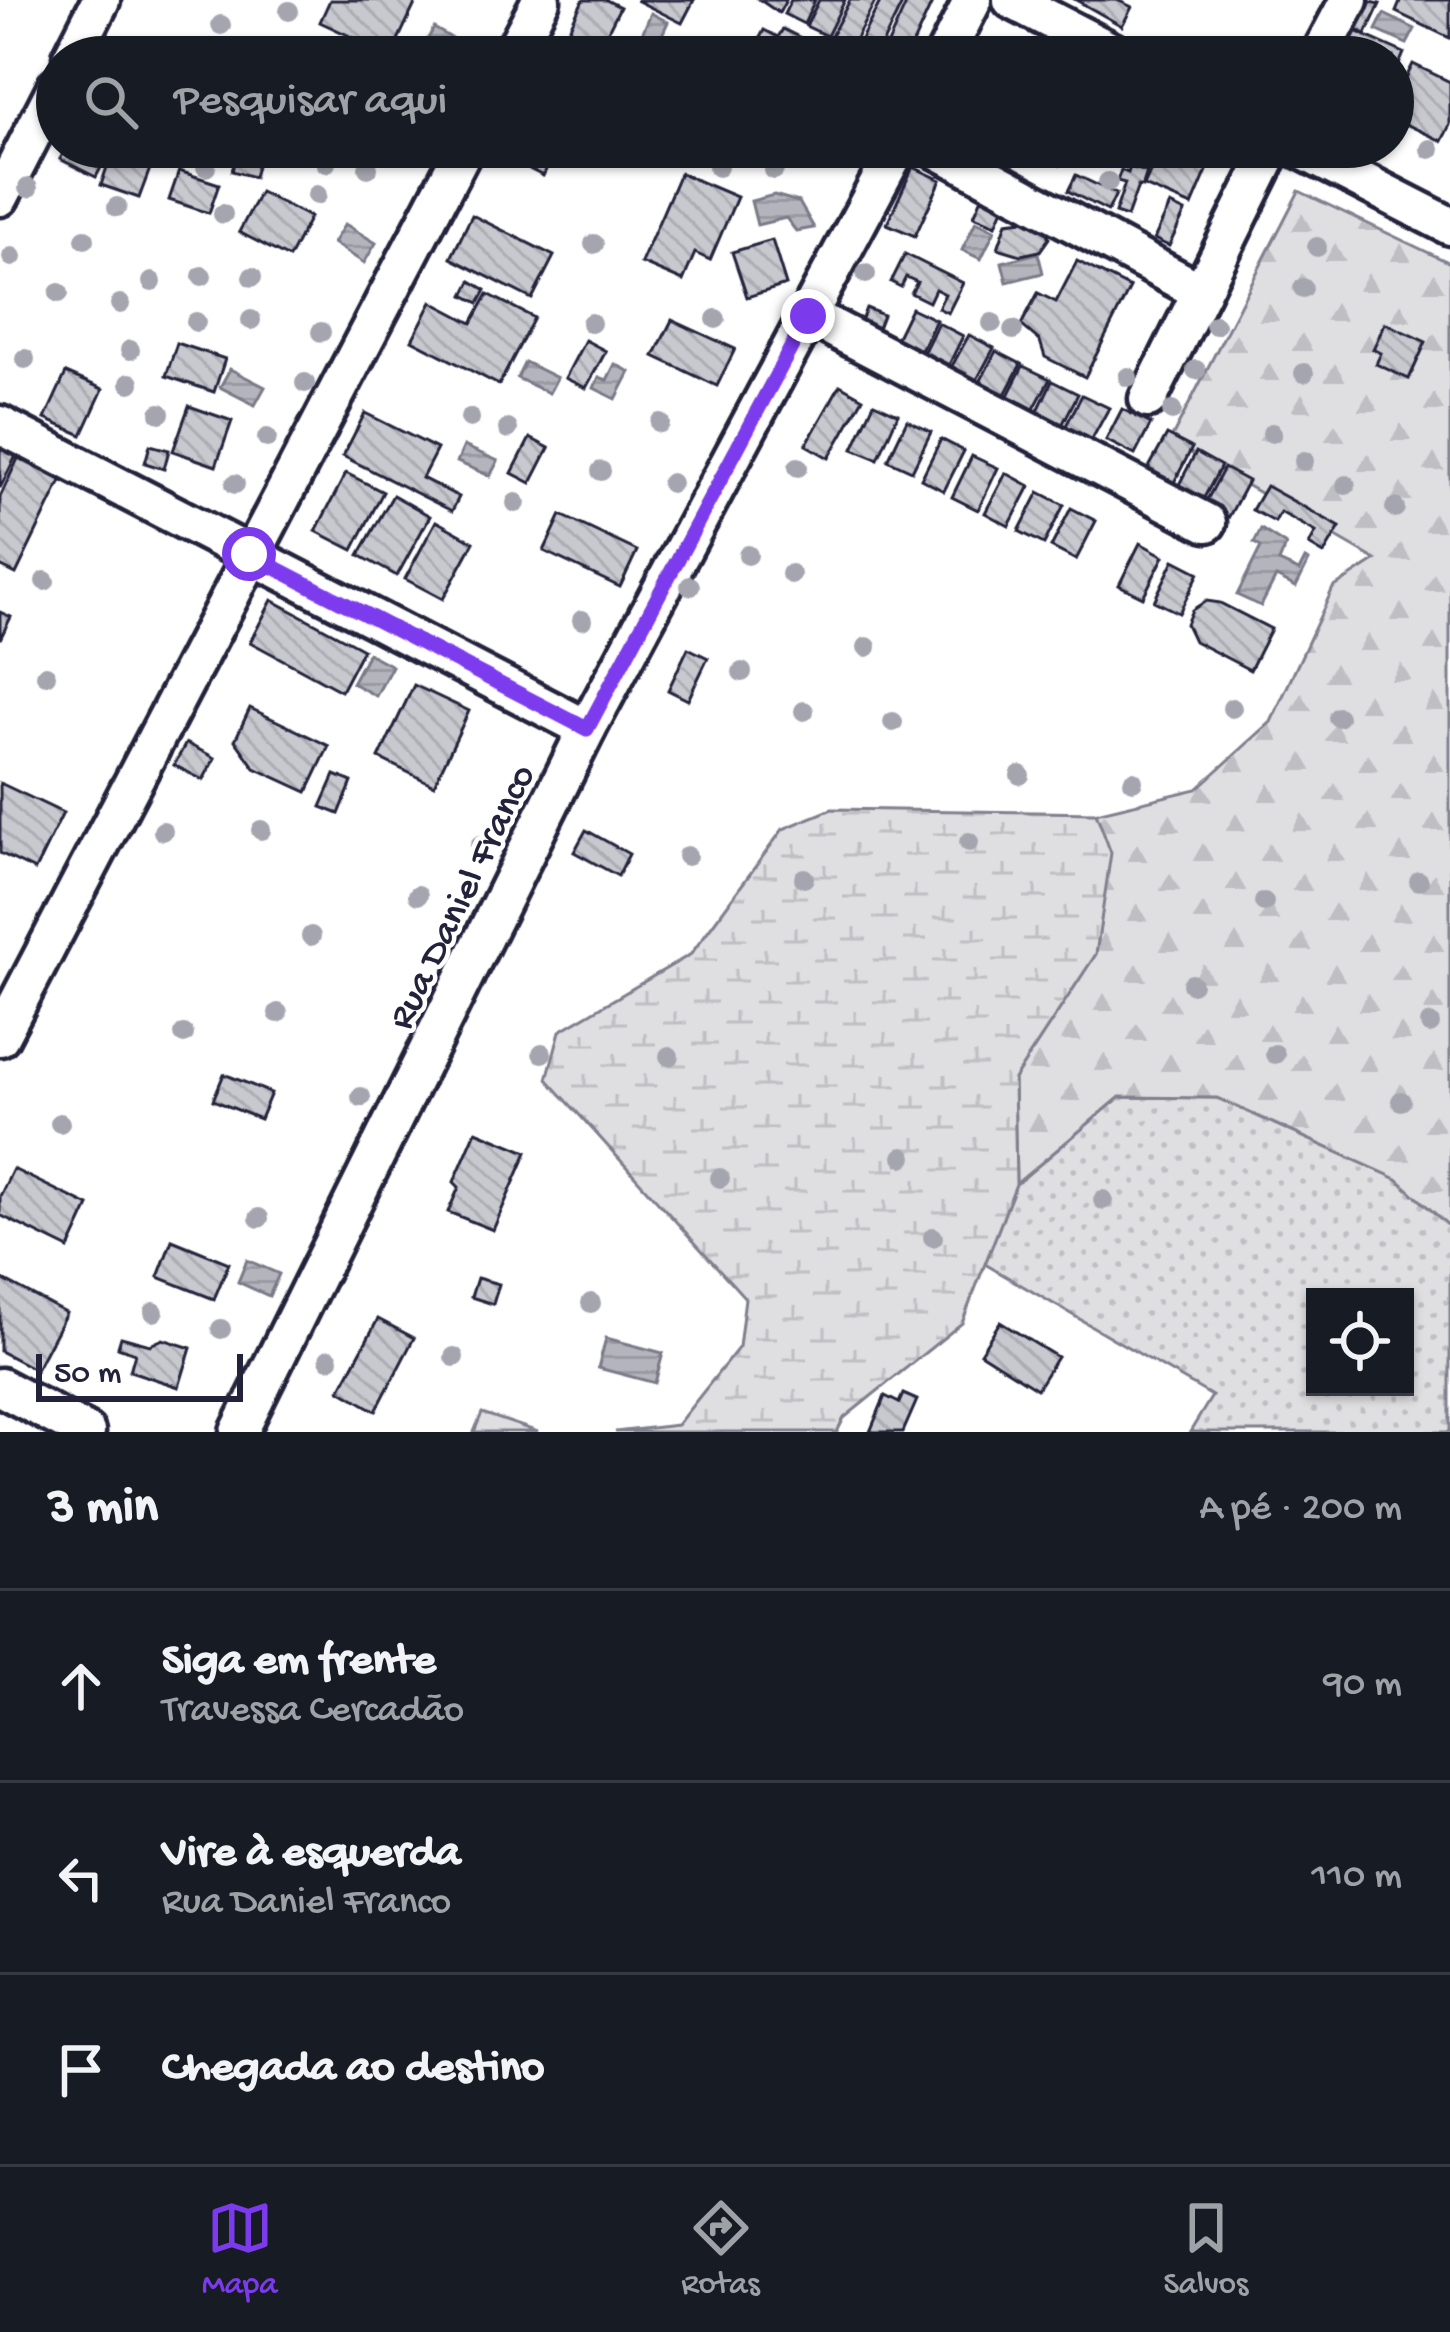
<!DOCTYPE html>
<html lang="pt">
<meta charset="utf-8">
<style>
:root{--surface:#171b24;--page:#242831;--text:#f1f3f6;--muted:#9ea1a6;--line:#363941;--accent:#7c3aed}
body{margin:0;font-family:"Gochi Hand",sans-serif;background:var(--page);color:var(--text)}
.controls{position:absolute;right:36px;bottom:36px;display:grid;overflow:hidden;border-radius:0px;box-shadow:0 3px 9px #0004}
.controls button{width:108px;height:108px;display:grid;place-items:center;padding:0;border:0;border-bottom:3px solid var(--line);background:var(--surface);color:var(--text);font:60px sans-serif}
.scale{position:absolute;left:36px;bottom:30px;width:207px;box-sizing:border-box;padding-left:12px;border:6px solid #22223b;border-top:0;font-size:33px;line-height:42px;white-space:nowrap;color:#22223b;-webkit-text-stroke:9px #fff;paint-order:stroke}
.stop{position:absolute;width:36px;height:36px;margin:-27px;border:9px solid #7c3aed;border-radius:50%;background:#fff}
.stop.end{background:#7c3aed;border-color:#fff;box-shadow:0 3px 12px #0008}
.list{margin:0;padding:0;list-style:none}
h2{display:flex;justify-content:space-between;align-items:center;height:156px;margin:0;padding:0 48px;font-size:51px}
h2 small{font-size:39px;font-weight:400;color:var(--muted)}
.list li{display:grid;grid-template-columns:78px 1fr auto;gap:36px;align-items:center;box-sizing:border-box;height:192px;padding:0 48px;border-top:3px solid var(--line)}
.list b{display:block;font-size:45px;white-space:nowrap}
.list p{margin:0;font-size:39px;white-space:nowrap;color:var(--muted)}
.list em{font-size:39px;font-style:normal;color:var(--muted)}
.icon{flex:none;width:66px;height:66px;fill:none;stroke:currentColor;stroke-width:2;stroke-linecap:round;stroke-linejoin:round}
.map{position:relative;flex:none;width:1450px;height:1432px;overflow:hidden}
.search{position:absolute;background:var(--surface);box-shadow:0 3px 9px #0004;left:36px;right:36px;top:36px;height:132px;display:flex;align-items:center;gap:30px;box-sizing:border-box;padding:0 42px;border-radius:66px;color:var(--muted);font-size:45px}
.sheet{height:732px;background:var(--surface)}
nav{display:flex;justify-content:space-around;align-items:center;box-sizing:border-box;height:168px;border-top:3px solid var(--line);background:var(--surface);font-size:33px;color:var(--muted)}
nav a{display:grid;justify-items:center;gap:6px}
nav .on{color:var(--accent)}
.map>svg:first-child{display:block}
.grass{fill:url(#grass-dots);stroke:#80808e;stroke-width:3;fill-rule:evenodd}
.forest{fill:url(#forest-firs);stroke:#80808e;stroke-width:3}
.wetland{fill:url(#wetland-marsh);stroke:#80808e;stroke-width:3}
.water{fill:url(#water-rules);stroke:#7a7a88;stroke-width:3}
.building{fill:url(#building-back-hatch);stroke:#22223b;stroke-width:3}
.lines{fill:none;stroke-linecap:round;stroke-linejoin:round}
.minor-casing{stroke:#22223b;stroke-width:45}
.minor{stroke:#fff;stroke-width:36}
.tree{fill:#a5a5af}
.route{stroke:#7c3aed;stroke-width:15}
.labels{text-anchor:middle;stroke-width:9;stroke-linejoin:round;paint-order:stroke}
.street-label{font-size:39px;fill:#22223b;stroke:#fff}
</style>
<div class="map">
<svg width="1450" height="1432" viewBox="0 0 1450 1432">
<defs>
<pattern id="grass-dots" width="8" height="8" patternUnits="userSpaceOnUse" patternTransform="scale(3)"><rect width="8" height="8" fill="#dfdfe2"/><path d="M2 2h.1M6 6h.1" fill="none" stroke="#bfbfc3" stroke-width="1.8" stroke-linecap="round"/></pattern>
<pattern id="forest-firs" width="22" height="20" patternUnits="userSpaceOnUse" patternTransform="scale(3)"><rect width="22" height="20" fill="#dfdfe2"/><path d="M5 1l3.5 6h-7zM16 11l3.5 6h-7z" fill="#bfbfc3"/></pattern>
<pattern id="wetland-marsh" width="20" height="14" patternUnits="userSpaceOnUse" patternTransform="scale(3)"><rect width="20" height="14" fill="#dfdfe2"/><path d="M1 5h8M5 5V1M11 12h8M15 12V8" fill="none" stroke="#bfbfc3"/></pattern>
<pattern id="water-rules" width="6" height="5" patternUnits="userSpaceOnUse" patternTransform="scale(3)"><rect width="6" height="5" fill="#b4b4bc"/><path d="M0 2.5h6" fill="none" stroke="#9a9aa2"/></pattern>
<pattern id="building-back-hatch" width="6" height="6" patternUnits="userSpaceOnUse" patternTransform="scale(3)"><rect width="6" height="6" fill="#c8c8cf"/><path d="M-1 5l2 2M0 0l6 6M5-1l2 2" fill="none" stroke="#acacb3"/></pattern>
</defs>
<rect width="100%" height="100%" fill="#fff"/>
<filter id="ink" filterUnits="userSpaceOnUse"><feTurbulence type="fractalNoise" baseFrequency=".00833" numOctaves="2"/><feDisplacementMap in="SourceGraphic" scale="24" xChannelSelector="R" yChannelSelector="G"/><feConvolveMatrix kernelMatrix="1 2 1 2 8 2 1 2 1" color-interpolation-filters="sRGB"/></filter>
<g filter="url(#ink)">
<path class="grass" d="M1120 1097 1217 1098 1397 1179 1450 1227V1432H1190L1212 1396 985 1264 1016 1184ZM1315 1297H1405V1387H1315Z"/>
<path class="forest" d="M1299 191 1450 263V1227L1397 1179 1217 1098 1120 1097 1016 1184 1014 1079 1096 954 1110 853 1096 813 1197 789 1271 722 1333 588 1376 560 1170 441Z"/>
<g class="wetland">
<path d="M832 809 1096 813 1111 853 1096 954 1014 1079 1016 1184 962 1323 844 1418 837 1432H615L677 1425 739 1347 745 1298 547 1079 560 1031 691 954 783 829Z"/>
<path d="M482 1413 538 1432H474Z"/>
</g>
<g class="water">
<path d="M651 13 668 22 656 48 646 57 635 50Z"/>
<path d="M1384 14 1415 29 1407 44 1376 30Z"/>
<path d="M434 28 453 39 443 57H417Z"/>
<path d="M774 195 799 202 814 228 796 231 786 218 757 225 751 201Z"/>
<path d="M976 221 995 230 981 259 962 250Z"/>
<path d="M345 224 376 243 364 263 333 243Z"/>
<path d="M1038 253 1043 273 1007 282 1002 262Z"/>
<path d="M525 362 557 378 549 393 517 378Z"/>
<path d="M615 364 630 372 616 399 594 388 599 377 607 380Z"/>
<path d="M230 369 265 387 255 405 220 387Z"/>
<path d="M464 446 498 461 490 476 457 462Z"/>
<path d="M1261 529 1286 545 1279 562 1299 571 1305 559 1309 561 1296 587 1276 577 1261 606 1237 595 1261 547 1254 543Z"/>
<path d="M368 653 392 666 376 696 352 683Z"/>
<path d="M247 1260 279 1274 269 1296 238 1282Z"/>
<path d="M606 1338 663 1353 655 1383 598 1368Z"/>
</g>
<g class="building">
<path d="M330 0H412L416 2 391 55 320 22Z"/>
<path d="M583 0H606L620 7 597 53 565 37Z"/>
<path d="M636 0H694L682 23Z"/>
<path d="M760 0H786L779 13Z"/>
<path d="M791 0H815L804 24 784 14Z"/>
<path d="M819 0H845L827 36 806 26Z"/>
<path d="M850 0H876L851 48 830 38Z"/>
<path d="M881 0H904L876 57H866L855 51Z"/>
<path d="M908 0 933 1 907 57H882Z"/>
<path d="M1076 0H1117L1132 7 1122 26Z"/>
<path d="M1363 0 1380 4 1366 34 1351 27Z"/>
<path d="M1401 0H1450V38L1396 12Z"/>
<path d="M1348 28 1404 53 1393 79V57H1335Z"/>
<path d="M783 29 839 57H759L752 53 764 30 778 37Z"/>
<path d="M679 37 716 54 714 57H670Z"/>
<path d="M1413 64 1450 82V125L1442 141 1393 118V104Z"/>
<path d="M67 147H112L96 177 60 159Z"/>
<path d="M496 147H547L555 151 543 176 494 151Z"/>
<path d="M621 147H668L665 154 650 147 645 158Z"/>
<path d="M1019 147H1069L1060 165Z"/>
<path d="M1152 147H1217L1192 206 1144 186 1151 170 1143 167Z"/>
<path d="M238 149 260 155 254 177 232 171Z"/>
<path d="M112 152 151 166 139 198 101 185Z"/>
<path d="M913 167 941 180 915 236 887 224Z"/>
<path d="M1130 167 1147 172 1142 187 1138 186 1127 217 1115 213 1125 183 1117 181 1121 170 1128 173Z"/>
<path d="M179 171 219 184 209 213 169 200Z"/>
<path d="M680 173 737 197 710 260 695 253 683 281 641 263Z"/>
<path d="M1076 175 1116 194 1108 211 1068 191Z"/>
<path d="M260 192 310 217 289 258 239 232Z"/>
<path d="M983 195 1005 203 996 225 974 216Z"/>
<path d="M1170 205 1185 212 1169 246 1154 239Z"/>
<path d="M472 215 554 256 532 299 451 258Z"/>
<path d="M1032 219 1043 224 1049 238 1040 251 1021 255 998 248 1007 222Z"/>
<path d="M772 240 786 285 747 297 732 252Z"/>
<path d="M905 254 963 283 948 313 938 308 945 294 935 289 929 302 911 293 917 282 906 277 901 287 891 282Z"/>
<path d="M1077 261 1130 288 1085 377 1045 357 1040 341 1021 325 1038 293 1056 302Z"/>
<path d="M471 281 486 290 479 303 464 295Z"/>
<path d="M488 294 534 318 499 385 412 340 432 302 472 323Z"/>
<path d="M866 308 883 315 875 336 858 329Z"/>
<path d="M911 308 936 320 916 361 891 349Z"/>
<path d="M672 320 735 349 717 386 654 356Z"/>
<path d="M938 323 963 336 945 373 919 361Z"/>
<path d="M1385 323 1426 342 1409 379 1376 364 1381 353 1373 349Z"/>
<path d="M969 335 994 348 972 389 947 375Z"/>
<path d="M585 340 606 351 586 388 565 378Z"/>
<path d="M177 343 225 359 214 392 166 376Z"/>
<path d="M996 351 1021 364 1000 404 975 392Z"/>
<path d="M1023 366 1050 379 1028 420 1002 407Z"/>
<path d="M66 373 103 389 82 435 45 419Z"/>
<path d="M1052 381 1078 394 1057 435 1032 423Z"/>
<path d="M840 385 863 398 829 458 806 445Z"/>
<path d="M1082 395 1109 408 1086 450 1060 437Z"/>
<path d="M874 403 898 414 878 459 853 449Z"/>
<path d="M189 406 232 421 216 466 173 451Z"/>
<path d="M1122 409 1151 424 1135 455 1106 440Z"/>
<path d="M365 413 437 449 422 478 459 497 452 511 343 456Z"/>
<path d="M907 420 931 432 912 471 888 460Z"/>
<path d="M1167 435 1192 448 1168 494 1142 480Z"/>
<path d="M530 438 549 448 531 483 512 473Z"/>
<path d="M941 439 964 451 944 491 921 479Z"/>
<path d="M0 440 19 450 0 488Z"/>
<path d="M150 445 169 450 164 469 145 463Z"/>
<path d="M21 452 65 473 16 574 0 566V497Z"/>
<path d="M1196 452 1221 466 1198 509 1173 496Z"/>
<path d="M972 456 998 468 978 510 952 497Z"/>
<path d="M1224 468 1248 481 1225 524 1201 511Z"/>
<path d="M346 473 383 492 353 550 316 531Z"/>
<path d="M1006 473 1030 486 1009 526 985 513Z"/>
<path d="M1266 486 1340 527 1324 554 1309 545 1316 532 1280 512 1275 522 1252 510Z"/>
<path d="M1039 492 1064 505 1044 544 1019 531Z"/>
<path d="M393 495 430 516 397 576 359 555Z"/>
<path d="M1071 508 1096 521 1076 560 1051 547Z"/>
<path d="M561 515 637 551 620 587 544 551Z"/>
<path d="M436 521 474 542 443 599 405 579Z"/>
<path d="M1140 543 1164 556 1143 597 1119 585Z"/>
<path d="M1174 560 1199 573 1179 613 1154 601Z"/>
<path d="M272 600 363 649 341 691 250 642Z"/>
<path d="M1206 601 1220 603 1271 629 1250 670 1194 641 1186 624 1192 610Z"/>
<path d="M0 612 11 617 0 639Z"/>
<path d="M688 648 708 658 688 700 668 690Z"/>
<path d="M414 685 469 711 434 785 379 758Z"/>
<path d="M250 708 329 746 307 792 255 768 235 740Z"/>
<path d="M186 743 215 758 203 780 174 765Z"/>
<path d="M335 775 352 782 339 814 321 807Z"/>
<path d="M0 783 63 813 35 870 0 853Z"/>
<path d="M586 830 629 854 618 876 574 852Z"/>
<path d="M224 1074 271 1093 260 1119 213 1100Z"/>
<path d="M476 1131 527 1152 493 1230 448 1212 459 1187 454 1182Z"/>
<path d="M13 1169 89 1206 69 1249 0 1215V1196Z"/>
<path d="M172 1240 229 1263 214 1299 158 1277Z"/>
<path d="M0 1278 66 1313 36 1370 0 1351Z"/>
<path d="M477 1278 499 1284 493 1304 471 1297Z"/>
<path d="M378 1319 414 1338 376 1411 340 1390Z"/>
<path d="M1000 1322 1057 1357 1037 1389 980 1353Z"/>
<path d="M121 1337 150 1345 163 1339 191 1348 179 1387 130 1371 135 1353 118 1347Z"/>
<path d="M903 1394 917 1400 903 1432H870L885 1396 899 1403Z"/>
</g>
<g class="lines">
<defs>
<g id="minor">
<path d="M1012 0 1122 57"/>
<path d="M72 57 101 0"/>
<path d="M511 57 541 0"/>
<path d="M944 57 973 0"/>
<path d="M1319 57 1349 0"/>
<path d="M932 147 1201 292"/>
<path d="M1296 147 1450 226"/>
<path d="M0 197 57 86"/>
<path d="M808 315 1207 523"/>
<path d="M1148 399 1273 147"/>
<path d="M0 425 587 729"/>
<path d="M0 1037 465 147"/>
<path d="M0 1387 86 1432"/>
<path d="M239 1432 587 729 898 147"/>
</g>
</defs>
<use href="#minor" class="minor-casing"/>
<use href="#minor" class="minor"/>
</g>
<g class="tree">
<circle cx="289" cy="11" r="10"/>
<circle cx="221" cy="25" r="10"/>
<circle cx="1430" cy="149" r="10"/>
<circle cx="1230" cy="159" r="10"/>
<circle cx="326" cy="163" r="10"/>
<circle cx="206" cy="167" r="10"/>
<circle cx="718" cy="167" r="10"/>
<circle cx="368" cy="168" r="10"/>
<circle cx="774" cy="170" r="10"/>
<circle cx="1108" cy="182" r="10"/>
<circle cx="28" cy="188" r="10"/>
<circle cx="317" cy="195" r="10"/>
<circle cx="117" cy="207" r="10"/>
<circle cx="223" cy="214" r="10"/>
<circle cx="85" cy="239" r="10"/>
<circle cx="594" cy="244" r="10"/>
<circle cx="1317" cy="247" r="10"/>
<circle cx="12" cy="257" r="10"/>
<circle cx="866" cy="274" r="10"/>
<circle cx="202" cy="276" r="10"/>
<circle cx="252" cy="277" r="10"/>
<circle cx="152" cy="282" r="10"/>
<circle cx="1303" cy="288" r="10"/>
<circle cx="59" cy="293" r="10"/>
<circle cx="120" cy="304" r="10"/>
<circle cx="716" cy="319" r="10"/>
<circle cx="251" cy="320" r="10"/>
<circle cx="196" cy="322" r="10"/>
<circle cx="591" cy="323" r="10"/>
<circle cx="992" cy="323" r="10"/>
<circle cx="1215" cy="325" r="10"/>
<circle cx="1013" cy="330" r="10"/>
<circle cx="321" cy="332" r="10"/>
<circle cx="130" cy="350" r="10"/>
<circle cx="25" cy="359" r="10"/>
<circle cx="1196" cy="370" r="10"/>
<circle cx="1304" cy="373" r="10"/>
<circle cx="1128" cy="377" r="10"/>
<circle cx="130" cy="383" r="10"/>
<circle cx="305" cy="383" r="10"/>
<circle cx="1172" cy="411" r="10"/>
<circle cx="160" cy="413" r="10"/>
<circle cx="470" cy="418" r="10"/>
<circle cx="660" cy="423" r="10"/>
<circle cx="508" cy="429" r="10"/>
<circle cx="1272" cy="433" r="10"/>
<circle cx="267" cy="438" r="10"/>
<circle cx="1304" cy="461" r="10"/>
<circle cx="798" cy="467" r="10"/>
<circle cx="601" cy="471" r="10"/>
<circle cx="671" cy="483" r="10"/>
<circle cx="235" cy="484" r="10"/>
<circle cx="1346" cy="485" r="10"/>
<circle cx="516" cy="503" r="10"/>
<circle cx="1395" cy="508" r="10"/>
<circle cx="748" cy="555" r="10"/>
<circle cx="791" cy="574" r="10"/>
<circle cx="45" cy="581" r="10"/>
<circle cx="690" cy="586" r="10"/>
<circle cx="582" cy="620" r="10"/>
<circle cx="867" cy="647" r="10"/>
<circle cx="742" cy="672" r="10"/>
<circle cx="46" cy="675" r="10"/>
<circle cx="1232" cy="708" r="10"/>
<circle cx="804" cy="711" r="10"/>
<circle cx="1338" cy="717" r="10"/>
<circle cx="893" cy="722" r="10"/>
<circle cx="1020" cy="775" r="10"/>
<circle cx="1133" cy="781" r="10"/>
<circle cx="261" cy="830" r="10"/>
<circle cx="163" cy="831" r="10"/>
<circle cx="969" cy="842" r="10"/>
<circle cx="480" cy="845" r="10"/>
<circle cx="687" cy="856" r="10"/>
<circle cx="804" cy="878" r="10"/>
<circle cx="1419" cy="881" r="10"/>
<circle cx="418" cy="895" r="10"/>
<circle cx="1264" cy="902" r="10"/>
<circle cx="311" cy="936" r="10"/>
<circle cx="1192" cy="984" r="10"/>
<circle cx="278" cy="1013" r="10"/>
<circle cx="1430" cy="1024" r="10"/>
<circle cx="184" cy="1034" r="10"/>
<circle cx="542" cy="1053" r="10"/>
<circle cx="1275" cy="1054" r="10"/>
<circle cx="669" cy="1056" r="10"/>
<circle cx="361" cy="1097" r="10"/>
<circle cx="1401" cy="1101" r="10"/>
<circle cx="60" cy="1123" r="10"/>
<circle cx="903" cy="1157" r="10"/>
<circle cx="720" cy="1178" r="10"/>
<circle cx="1103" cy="1200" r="10"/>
<circle cx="259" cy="1218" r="10"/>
<circle cx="933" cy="1237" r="10"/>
<circle cx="591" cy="1303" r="10"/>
<circle cx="154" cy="1312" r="10"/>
<circle cx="221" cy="1329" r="10"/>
<circle cx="454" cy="1357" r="10"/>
<circle cx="329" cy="1359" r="10"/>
</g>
</g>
<g class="lines" filter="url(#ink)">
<path class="route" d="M249 554 587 729 808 316"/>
</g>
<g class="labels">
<g class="street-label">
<text transform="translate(458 895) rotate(-64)" y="14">Rua Daniel Franco</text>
</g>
</g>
</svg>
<div class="controls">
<button><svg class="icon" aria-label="locate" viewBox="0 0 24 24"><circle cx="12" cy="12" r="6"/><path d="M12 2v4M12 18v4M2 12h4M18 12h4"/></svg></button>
</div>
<div class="scale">50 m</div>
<div class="stop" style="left:249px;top:554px"></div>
<div class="stop end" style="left:808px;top:316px"></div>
<div class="search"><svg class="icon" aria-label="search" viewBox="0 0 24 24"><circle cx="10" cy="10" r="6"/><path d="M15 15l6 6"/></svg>Pesquisar aqui</div>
</div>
<section class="sheet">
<h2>3 min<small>A pé · 200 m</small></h2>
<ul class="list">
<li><svg class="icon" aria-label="ahead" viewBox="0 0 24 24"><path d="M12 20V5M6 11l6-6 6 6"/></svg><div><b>Siga em frente</b><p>Travessa Cercadão</p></div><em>90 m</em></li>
<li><svg class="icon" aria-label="left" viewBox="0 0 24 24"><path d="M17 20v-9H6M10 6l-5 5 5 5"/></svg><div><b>Vire à esquerda</b><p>Rua Daniel Franco</p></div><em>110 m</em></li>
<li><svg class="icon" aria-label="arrive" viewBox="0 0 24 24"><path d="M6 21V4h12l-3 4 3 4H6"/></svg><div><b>Chegada ao destino</b></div></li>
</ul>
</section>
<nav>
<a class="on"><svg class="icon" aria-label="map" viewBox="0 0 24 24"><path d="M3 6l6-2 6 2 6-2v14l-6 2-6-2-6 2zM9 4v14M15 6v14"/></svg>Mapa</a>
<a><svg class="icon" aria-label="directions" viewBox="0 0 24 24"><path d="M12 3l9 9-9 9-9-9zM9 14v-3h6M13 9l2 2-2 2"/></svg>Rotas</a>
<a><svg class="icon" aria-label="saved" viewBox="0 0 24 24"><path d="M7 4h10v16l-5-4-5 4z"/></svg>Salvos</a>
</nav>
